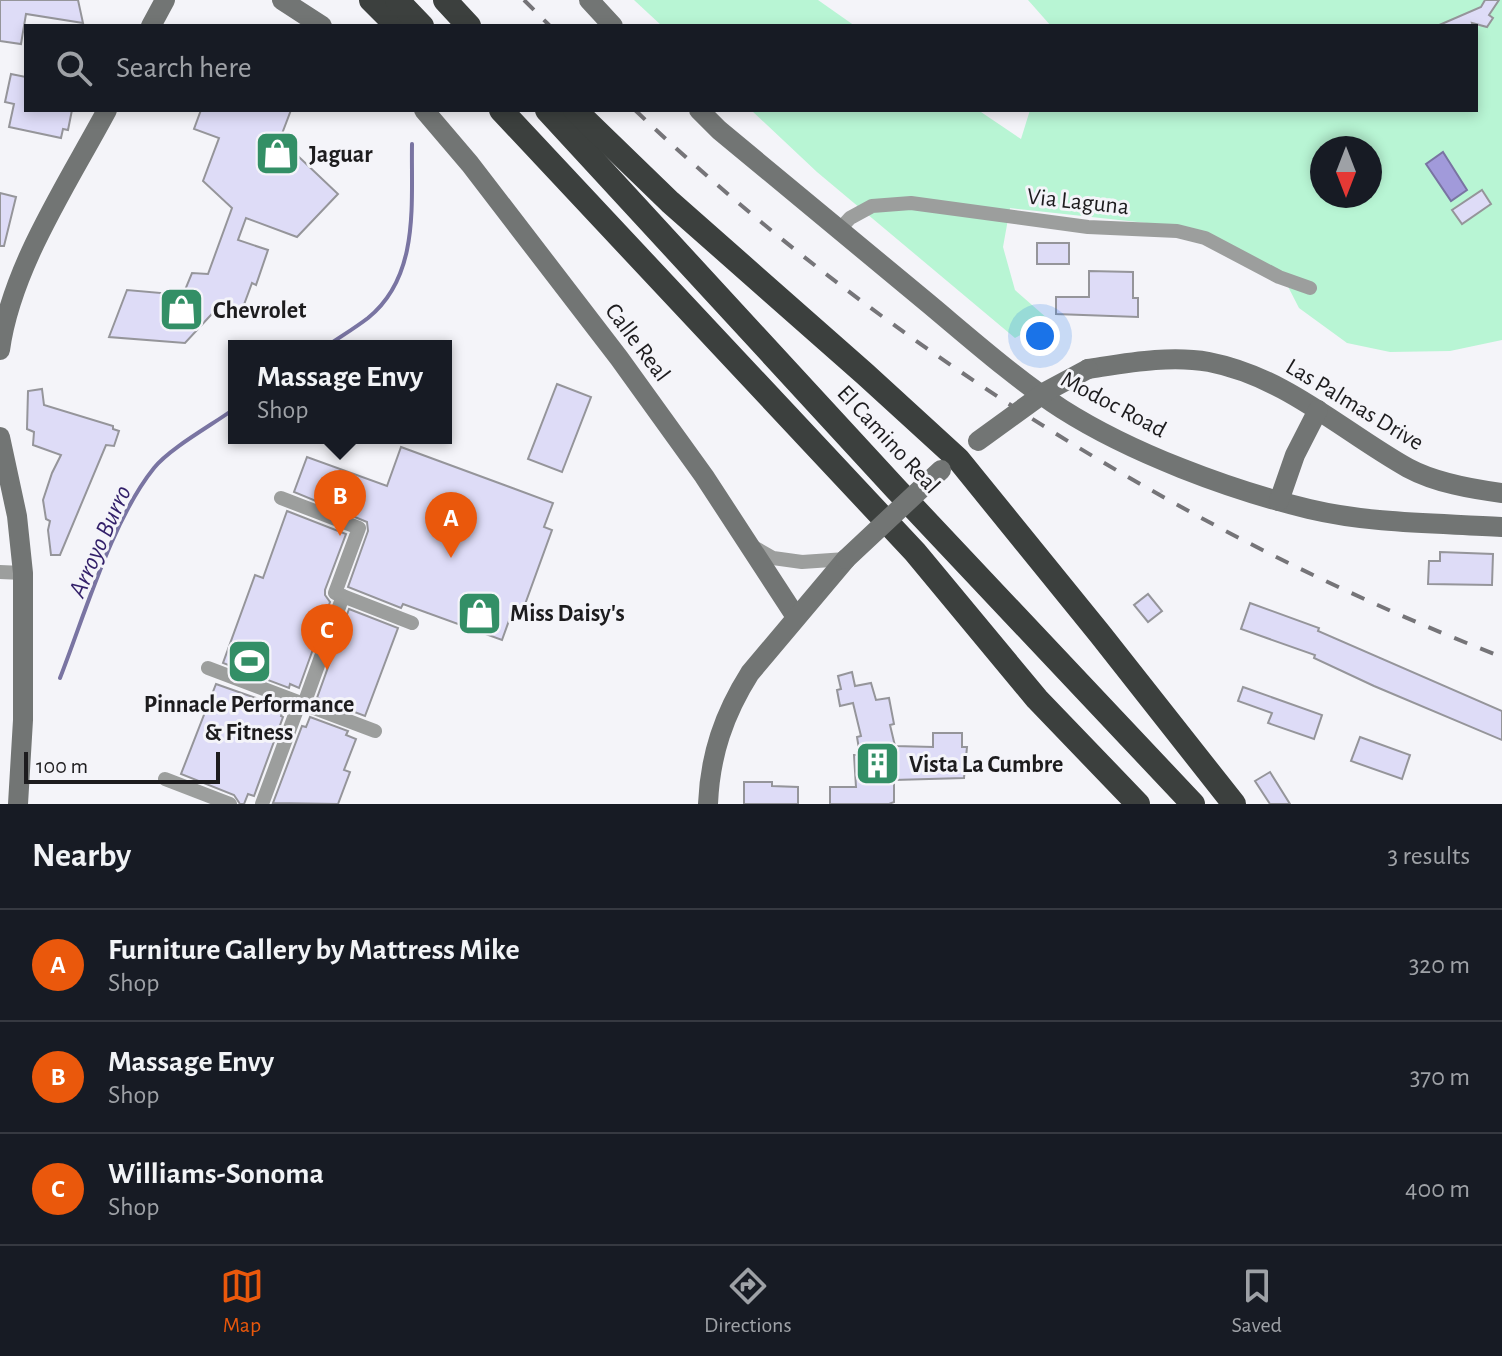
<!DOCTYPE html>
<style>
:root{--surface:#171b24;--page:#242831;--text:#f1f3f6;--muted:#9ea1a6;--line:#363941;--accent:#ea580c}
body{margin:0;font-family:"Alegreya Sans",sans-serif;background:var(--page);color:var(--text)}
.compass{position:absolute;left:1310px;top:136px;width:72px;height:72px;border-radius:50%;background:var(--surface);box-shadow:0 4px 12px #0003;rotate:180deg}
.scale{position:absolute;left:24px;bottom:20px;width:196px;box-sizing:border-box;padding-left:8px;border:4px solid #1d1c1e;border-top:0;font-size:22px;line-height:28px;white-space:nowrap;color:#1d1c1e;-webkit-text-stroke:6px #f4f4f9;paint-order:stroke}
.you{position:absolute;left:1040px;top:336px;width:28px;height:28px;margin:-20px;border:6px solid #fff;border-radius:50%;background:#1a73e8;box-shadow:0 0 0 12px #1a73e833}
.badge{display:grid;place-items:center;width:52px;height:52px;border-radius:50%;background:var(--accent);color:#fff;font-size:26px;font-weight:700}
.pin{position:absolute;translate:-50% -66px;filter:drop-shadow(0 2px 4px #0008)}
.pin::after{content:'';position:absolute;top:42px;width:28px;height:24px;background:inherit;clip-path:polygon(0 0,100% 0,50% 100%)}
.popup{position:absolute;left:228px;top:340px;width:224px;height:104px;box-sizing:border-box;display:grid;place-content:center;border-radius:0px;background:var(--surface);filter:drop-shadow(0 2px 6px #0005);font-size:26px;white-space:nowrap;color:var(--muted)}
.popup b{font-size:30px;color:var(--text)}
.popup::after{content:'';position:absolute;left:50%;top:100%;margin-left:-16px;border:16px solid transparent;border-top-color:var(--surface)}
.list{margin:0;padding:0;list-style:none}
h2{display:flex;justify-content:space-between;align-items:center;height:104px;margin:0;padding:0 32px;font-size:34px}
h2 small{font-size:26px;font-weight:400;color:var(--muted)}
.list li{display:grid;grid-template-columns:52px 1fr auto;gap:24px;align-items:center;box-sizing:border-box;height:112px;padding:0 32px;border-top:2px solid var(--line)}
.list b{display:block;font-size:30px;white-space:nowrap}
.list p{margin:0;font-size:26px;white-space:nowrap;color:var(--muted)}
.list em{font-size:26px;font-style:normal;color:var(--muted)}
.icon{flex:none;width:44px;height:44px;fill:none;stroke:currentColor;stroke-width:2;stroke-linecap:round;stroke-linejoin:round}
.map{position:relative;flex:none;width:1502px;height:804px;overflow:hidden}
.search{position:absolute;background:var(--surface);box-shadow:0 4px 12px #0003;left:24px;right:24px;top:24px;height:88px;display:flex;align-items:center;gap:20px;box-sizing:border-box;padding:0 28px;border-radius:0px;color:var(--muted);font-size:30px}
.sheet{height:440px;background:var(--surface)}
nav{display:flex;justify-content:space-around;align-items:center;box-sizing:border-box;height:112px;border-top:2px solid var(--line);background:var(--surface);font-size:22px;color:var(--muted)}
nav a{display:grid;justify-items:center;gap:4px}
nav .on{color:var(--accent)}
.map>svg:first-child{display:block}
.green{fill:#b8f5d4;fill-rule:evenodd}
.water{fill:#a19ada;stroke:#7974a2;stroke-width:2}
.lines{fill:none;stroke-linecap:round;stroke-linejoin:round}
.stream{stroke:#7974a2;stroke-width:4}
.building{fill:#dedcf7;stroke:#95959a;stroke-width:2}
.street{stroke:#9c9e9d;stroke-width:14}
.secondary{stroke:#727574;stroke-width:20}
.highway{stroke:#3c403e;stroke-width:24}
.rail{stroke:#757478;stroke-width:4;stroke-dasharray:14 14;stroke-linecap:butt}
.secondary-bridge{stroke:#727574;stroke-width:20}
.labels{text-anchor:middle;stroke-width:6;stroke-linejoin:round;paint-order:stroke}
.poi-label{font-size:24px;font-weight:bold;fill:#1d1c1e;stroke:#f4f4f9;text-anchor:start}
.street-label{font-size:24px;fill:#1d1c1e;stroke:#f4f4f9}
.water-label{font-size:26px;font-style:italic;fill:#321f69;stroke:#f4f4f9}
</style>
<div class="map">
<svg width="1502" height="804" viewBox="0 0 1502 804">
<rect width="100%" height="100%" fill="#f4f4f9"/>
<g class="green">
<path d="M634 0H818L855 26H662Z"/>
<path d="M1028 0H1502V340L1450 351 1390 352 1347 343 1299 308 1280 271 1174 226 1010 208 1003 247 1015 290 1048 319 1015 338 817 172 751 110H978L1021 139 1030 110H1476V26H1051ZM1322 148H1370V196H1322Z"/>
</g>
<path class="water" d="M1443 152 1467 190 1451 201 1426 164Z"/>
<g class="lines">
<g class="stream">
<path d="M327 346C340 337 355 328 368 318 420 276 411 204 412 144"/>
<path d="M60 678C85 614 112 520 154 468 170 448 212 425 234 409"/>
</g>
</g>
<g class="building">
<path d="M0 0H78L83 23 26 14 21 44 0 41Z"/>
<path d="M1485 0H1499L1489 15 1493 18 1487 27 1472 23 1473 26H1437L1481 7Z"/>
<path d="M11 74 26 77V110H72L68 130 63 129 61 138 9 127 14 104 5 102Z"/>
<path d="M201 110H291L280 139 338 194 297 237 246 218 238 240 268 250 256 285 252 283 242 310 222 303 185 343 109 337 127 290 183 295 192 273 208 274 232 208 203 181 219 138 194 129Z"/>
<path d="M1482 190 1491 204 1462 224 1452 210Z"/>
<path d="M0 193 16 197 4 246H0Z"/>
<rect x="1037" y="243" width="32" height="21"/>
<path d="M1089 271 1133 272V298H1138V317L1056 314V297H1089Z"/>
<path d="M557 384 591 397 562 472 528 459Z"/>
<path d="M42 389 44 405 113 426V429L119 431 114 446 106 445 60 555H51L48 530 50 521 46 519 43 500 52 473 61 455 33 445 34 432 27 429 28 391Z"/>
<path d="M401 447 553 503 544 527 552 530 520 618 511 615 502 640 403 604 401 608 348 587 368 531 367 522 294 492 307 457 387 486Z"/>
<path d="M287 511 346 534 325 590V595L330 602 299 688 290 684 289 688 223 663 255 575 263 578Z"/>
<path d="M1440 552 1493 554 1492 585 1428 584 1429 561H1440Z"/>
<path d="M1148 594 1162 611 1148 622 1134 605Z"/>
<path d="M1250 603 1319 628 1318 631 1502 711V740L1374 686 1314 658 1315 655 1241 629Z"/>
<path d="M349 609 398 628 365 716 317 698Z"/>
<path d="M852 672 855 686 871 683 876 700 889 698 894 724 890 725 895 746 933 747V733H962V747H967L964 778 894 780V802L889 804H830V787H856L854 755H860L857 737 861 736 853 703 840 706 837 690 841 689 838 676Z"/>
<path d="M216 684 284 708 281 716 283 717 254 796 248 794 244 804H240L234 795 181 774Z"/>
<path d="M1243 687 1322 715 1314 739 1268 723 1272 713 1238 701Z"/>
<path d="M310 717 348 731 346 735 356 739 344 770 350 772 338 804 273 803 302 726 306 727Z"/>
<path d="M1360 737 1410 755 1402 779 1351 761Z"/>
<path d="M1270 772 1290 804H1270L1255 781Z"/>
<path d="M744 782H772V786L798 787V804H744Z"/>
</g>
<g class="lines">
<g class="street">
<path d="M839 230 850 218 872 206 911 203 1088 227 1177 231 1205 238 1279 277 1310 288"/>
<path d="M281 498 359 528 335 593 412 623"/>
<path d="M750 545 773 558 802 562 846 559"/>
<path d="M0 572 23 573"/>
<path d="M208 668 375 731"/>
<path d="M304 704 343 596"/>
<path d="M165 779 230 804"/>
<path d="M262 804 299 704"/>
</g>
<g class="secondary">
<path d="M282 0 322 26"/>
<path d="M589 0 613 26"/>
<path d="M151 26 165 0"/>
<path d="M424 110 470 164 619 358 704 476 796 617"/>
<path d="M699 110 719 130C789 188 859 246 929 304 972 340 1015 378 1062 409 1131 453 1230 490 1309 509 1372 524 1438 523 1502 527"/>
<path d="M0 350C11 268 68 183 107 110"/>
<path d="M1088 369C1128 363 1169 355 1209 362 1286 377 1342 431 1408 468 1436 483 1471 489 1502 493"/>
<path d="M0 437 17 516 23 573V720L18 804"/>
<path d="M1279 501 1295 455 1318 410"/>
<path d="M708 804C710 755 724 714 750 673L846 559"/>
</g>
<g class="highway">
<path d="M371 0 397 26"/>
<path d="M397 0 422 26"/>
<path d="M445 0 469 26"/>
<path d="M501 110 915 552 1037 699 1138 804"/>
<path d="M547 110 896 489 1193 804"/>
<path d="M575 110 670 202 865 374 958 459 1100 634 1234 804"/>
</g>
<g class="rail">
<path d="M524 0 550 26"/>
<path d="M635 110C878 342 1189 536 1502 657"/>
</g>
<g class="secondary-bridge">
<path d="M978 441 1047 391 1088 369"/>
<path d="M846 559 941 470"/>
</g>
</g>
<defs>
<symbol id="shop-square" viewBox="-11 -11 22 22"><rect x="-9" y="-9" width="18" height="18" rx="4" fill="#338f66" stroke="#f4f4f9"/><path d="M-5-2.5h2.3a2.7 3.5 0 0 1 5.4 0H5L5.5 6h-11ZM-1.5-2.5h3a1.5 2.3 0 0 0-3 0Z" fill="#fff"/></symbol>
<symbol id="stadium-square" viewBox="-11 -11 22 22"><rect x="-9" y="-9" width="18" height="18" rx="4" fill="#338f66" stroke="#f4f4f9"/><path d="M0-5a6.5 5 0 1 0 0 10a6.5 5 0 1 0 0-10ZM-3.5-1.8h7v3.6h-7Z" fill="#fff"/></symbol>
<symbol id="building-square" viewBox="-11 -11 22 22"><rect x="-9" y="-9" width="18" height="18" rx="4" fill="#338f66" stroke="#f4f4f9"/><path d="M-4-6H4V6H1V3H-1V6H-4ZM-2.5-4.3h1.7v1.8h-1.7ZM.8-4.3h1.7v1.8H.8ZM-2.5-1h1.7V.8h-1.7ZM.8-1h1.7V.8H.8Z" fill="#fff"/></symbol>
</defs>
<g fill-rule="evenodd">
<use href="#shop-square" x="252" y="128" width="51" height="51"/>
<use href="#shop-square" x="156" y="284" width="51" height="51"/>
<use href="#shop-square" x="454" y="588" width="51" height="51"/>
<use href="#stadium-square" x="224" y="636" width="51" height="51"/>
<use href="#building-square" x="852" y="738" width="51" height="51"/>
</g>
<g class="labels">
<g class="poi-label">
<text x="309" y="162">Jaguar</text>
<text x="213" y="318">Chevrolet</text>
<text x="510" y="621">Miss Daisy's</text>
<text x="249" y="712" text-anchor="middle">Pinnacle Performance<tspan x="249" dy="28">&amp; Fitness</tspan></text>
<text x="909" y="772">Vista La Cumbre</text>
</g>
<g class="street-label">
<text transform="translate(1078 201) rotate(6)" y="8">Via Laguna</text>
<text transform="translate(638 342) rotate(53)" y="8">Calle Real</text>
<text transform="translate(1114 404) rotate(28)" y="8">Modoc Road</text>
<text transform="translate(1355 404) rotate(31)" y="8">Las Palmas Drive</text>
<text transform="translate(889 439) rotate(47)" y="8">El Camino Real</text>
</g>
<g class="water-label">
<text transform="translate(99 541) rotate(-66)" y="9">Arroyo Burro</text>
</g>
</g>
</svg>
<svg class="compass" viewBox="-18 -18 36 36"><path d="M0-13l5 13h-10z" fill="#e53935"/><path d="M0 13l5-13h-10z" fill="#9ea1a6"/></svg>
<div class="scale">100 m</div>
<div class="you"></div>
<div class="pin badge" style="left:451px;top:558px">A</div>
<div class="pin badge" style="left:340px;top:536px">B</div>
<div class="popup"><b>Massage Envy</b>Shop</div>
<div class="pin badge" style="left:327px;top:670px">C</div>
<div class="search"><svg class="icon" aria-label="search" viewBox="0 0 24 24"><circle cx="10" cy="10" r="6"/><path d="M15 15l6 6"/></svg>Search here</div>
</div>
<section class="sheet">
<h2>Nearby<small>3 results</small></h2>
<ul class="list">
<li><span class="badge">A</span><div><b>Furniture Gallery by Mattress Mike</b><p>Shop</p></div><em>320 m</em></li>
<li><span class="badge">B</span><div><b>Massage Envy</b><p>Shop</p></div><em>370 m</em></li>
<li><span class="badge">C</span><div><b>Williams-Sonoma</b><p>Shop</p></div><em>400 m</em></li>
</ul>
</section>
<nav>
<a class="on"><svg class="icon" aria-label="map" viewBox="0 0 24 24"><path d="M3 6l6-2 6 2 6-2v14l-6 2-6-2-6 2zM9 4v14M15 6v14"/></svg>Map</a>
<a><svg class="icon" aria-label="directions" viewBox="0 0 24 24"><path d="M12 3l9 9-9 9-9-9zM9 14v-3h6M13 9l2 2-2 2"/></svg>Directions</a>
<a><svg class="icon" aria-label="saved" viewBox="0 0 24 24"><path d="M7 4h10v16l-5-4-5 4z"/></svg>Saved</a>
</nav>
